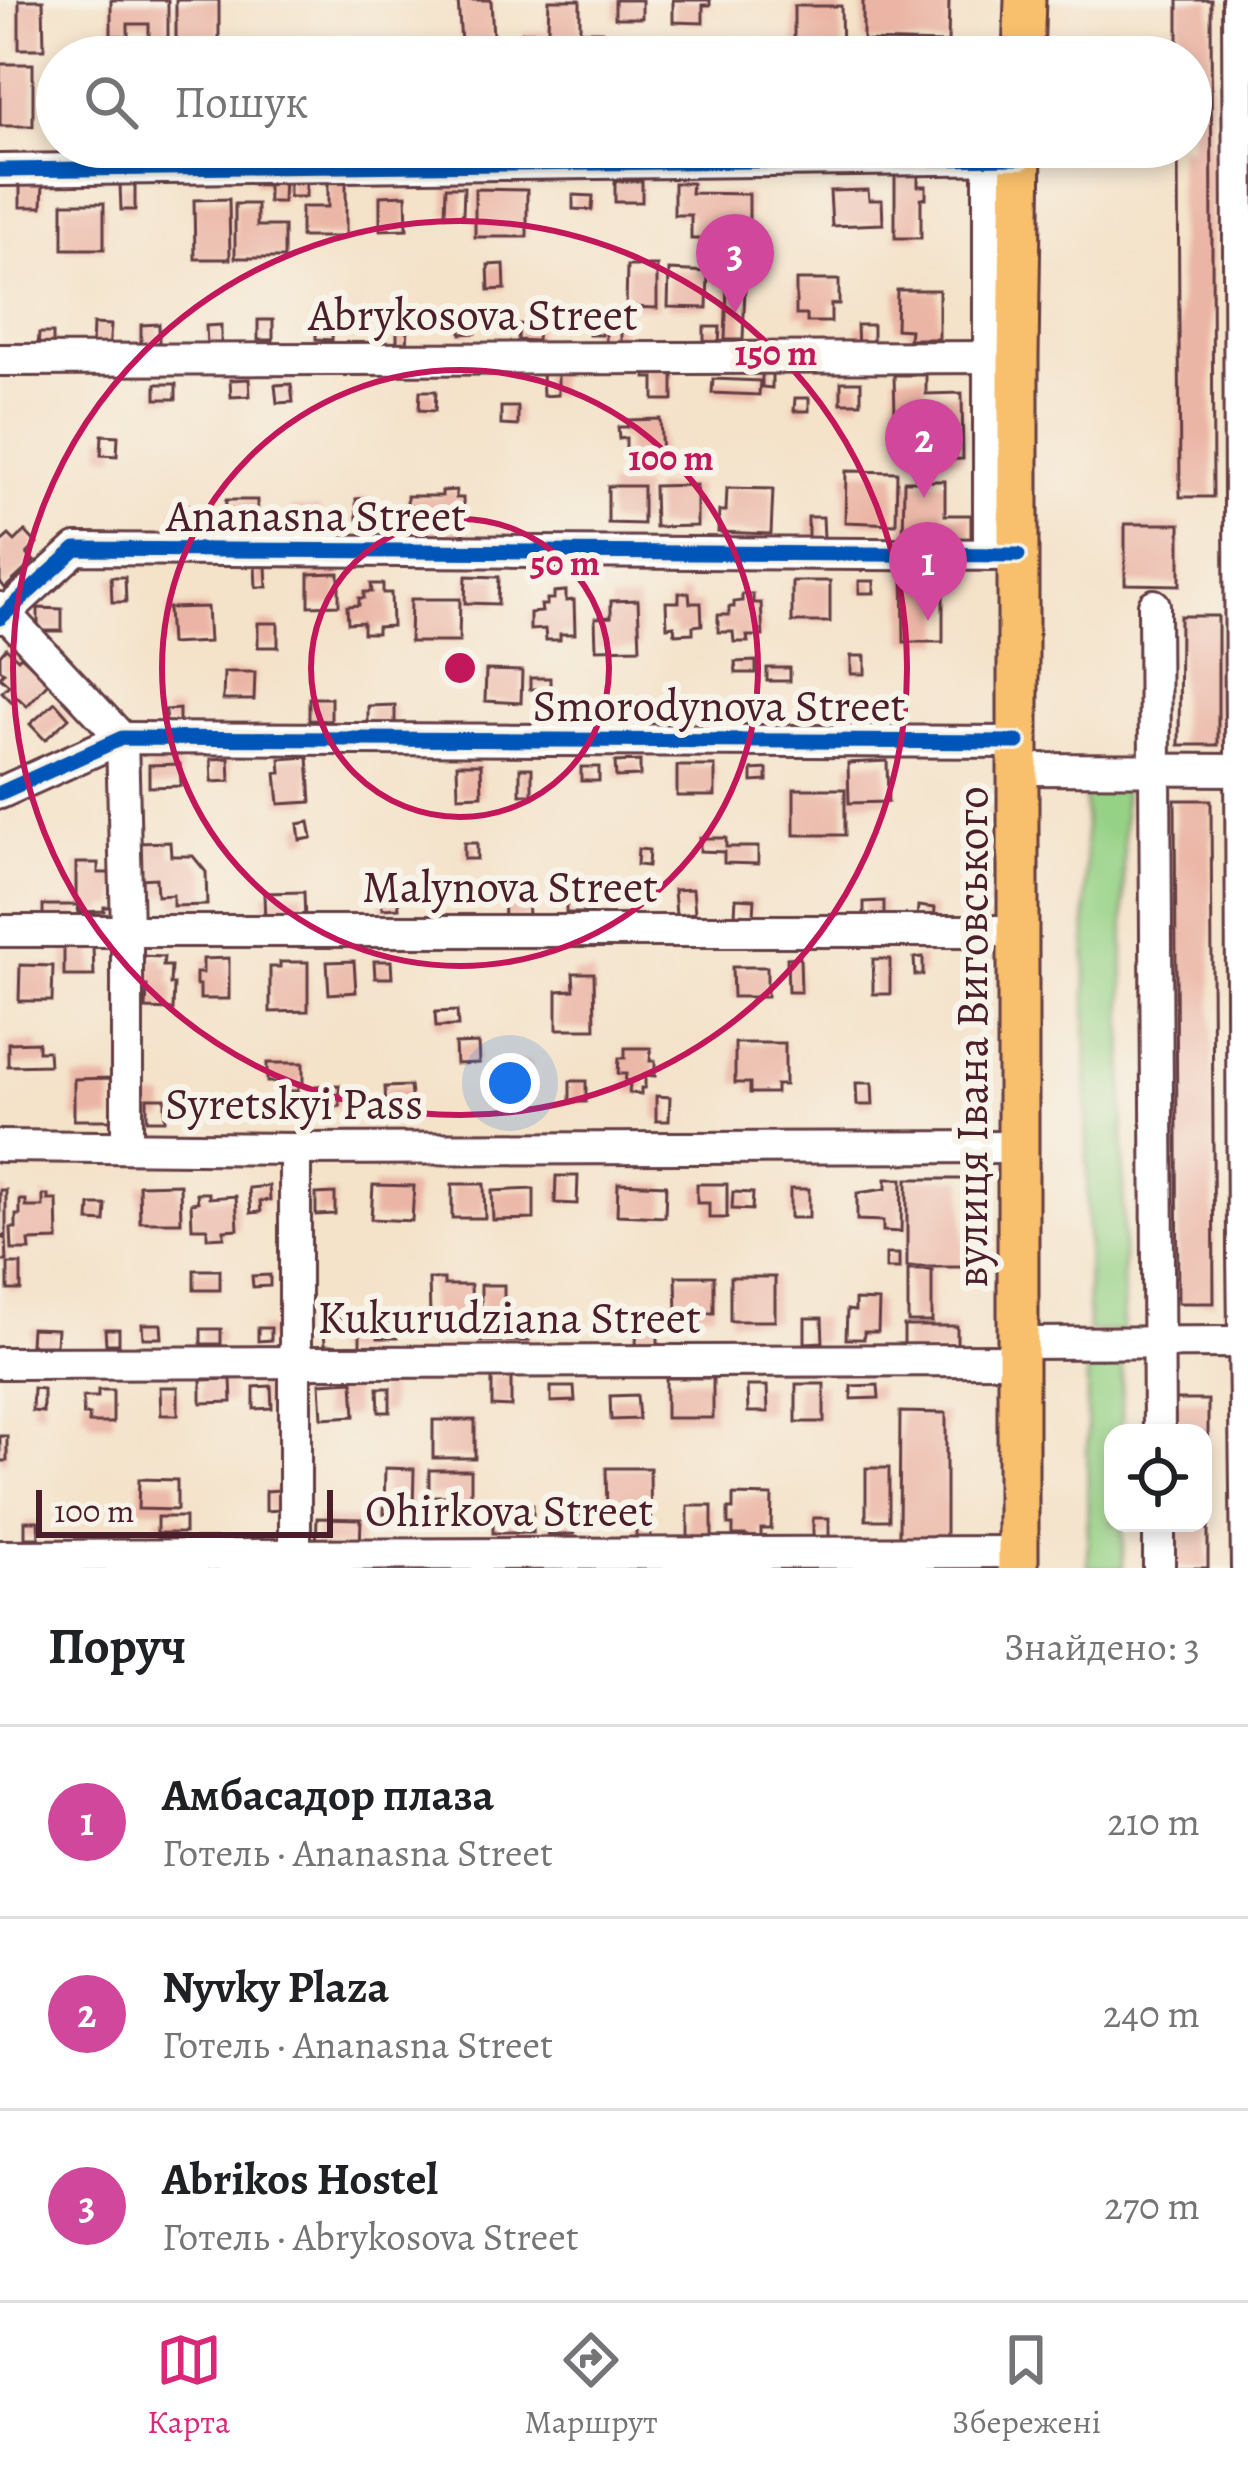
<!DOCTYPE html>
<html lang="uk">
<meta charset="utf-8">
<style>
:root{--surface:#fff;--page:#f2f2f2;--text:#202124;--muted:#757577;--line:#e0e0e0;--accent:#db2777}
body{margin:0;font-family:Alegreya,serif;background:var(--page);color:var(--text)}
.controls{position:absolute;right:36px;bottom:36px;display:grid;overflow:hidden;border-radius:24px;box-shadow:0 6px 18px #0003}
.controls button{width:108px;height:108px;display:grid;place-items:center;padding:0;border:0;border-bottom:3px solid var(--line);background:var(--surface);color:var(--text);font:60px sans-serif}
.scale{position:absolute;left:36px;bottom:30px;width:297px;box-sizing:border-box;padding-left:12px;border:6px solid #4a1f2b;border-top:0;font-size:33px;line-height:42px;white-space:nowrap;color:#4a1f2b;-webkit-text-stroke:9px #f7f3e8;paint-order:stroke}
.you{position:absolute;left:510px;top:1083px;width:42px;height:42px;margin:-30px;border:9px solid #fff;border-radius:50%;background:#1a73e8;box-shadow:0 0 0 18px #1a73e833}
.badge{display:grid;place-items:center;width:78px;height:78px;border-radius:50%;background:var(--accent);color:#fff;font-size:39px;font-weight:700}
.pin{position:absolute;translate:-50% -99px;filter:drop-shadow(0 3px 6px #0008)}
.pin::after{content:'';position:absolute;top:63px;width:42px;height:36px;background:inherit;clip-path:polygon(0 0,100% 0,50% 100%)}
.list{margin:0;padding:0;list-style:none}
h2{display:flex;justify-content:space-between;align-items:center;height:156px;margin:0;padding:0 48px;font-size:51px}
h2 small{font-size:39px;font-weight:400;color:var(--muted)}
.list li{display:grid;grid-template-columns:78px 1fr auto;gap:36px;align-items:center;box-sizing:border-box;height:192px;padding:0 48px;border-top:3px solid var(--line)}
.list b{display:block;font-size:45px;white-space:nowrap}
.list p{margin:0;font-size:39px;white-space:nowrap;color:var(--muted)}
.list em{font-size:39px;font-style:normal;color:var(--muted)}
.icon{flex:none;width:66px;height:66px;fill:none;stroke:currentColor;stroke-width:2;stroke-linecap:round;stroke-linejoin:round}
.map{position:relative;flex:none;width:1248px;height:1568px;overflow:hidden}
.search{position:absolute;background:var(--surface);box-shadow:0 6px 18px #0003;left:36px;right:36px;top:36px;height:132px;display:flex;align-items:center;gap:30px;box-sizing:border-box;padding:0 42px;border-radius:66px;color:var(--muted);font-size:45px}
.sheet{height:732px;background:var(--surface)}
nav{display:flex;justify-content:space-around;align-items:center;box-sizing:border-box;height:168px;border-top:3px solid var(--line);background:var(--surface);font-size:33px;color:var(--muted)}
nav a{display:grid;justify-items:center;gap:6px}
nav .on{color:var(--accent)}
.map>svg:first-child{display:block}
.green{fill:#96d286;stroke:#707858;stroke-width:3}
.building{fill:#ebb5a5}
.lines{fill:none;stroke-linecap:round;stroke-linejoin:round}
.minor-casing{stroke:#643c43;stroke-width:36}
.major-casing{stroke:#643c43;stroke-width:45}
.minor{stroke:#fff;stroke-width:30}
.major{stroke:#f8bf6c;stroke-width:39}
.cycleway-casing{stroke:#f7f3e8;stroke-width:22}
.cycleway{stroke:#0057b8;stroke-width:15}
.ring{fill:none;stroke:#c2185b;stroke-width:6}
.labels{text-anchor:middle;stroke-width:12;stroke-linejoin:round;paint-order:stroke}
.street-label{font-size:45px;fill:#4a1f2b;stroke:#f7f3e8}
.centre{fill:#c2185b;stroke:#f7f3e8;stroke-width:6}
.ring-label{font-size:36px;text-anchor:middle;font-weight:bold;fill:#c2185b;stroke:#f7f3e8;stroke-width:12;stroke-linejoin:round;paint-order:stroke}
</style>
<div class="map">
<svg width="1248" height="1568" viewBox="0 0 1248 1568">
<rect width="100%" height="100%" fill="#f7f3e8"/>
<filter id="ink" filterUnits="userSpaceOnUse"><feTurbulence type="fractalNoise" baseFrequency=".00833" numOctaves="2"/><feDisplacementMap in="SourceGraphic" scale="24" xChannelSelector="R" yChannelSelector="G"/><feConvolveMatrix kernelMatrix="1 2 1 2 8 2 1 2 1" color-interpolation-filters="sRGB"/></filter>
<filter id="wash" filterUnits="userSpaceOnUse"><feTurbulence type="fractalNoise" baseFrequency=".004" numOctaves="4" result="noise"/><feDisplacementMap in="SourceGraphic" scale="48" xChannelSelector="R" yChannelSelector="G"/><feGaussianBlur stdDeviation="2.7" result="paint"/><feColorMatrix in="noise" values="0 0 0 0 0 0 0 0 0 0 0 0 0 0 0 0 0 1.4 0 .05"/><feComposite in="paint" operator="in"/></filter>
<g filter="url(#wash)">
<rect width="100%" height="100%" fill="#f4e2c9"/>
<g class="green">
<path d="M1124 781 1123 1332 1088 1331 1085 782Z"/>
<path d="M1087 1356H1122V1433H1113V1523H1123V1568H1088Z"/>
</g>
<g id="blocks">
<g class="building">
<path d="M19 0H43L44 49H19Z"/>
<path d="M111 0H168V57H149V24H128V36H111Z"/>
<rect x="176" y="0" width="43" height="57"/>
<path d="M458 0H491L494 57H462Z"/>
<path d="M549 0H580V31H602L601 57H547Z"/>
<rect x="615" y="0" width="27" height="18"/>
<path d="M673 0H710V5H703V23L673 22Z"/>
<path d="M863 0H949L948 43 863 41Z"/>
<path d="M1178 0H1211L1213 497H1180L1178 147H1191V57H1178Z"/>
<path d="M794 6H841L842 57H794Z"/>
<rect x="523" y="32" width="22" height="25"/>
<rect x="0" y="64" width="33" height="62"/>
<path d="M918 172V186H926V198H921V238H895V173Z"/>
<path d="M254 173H284L283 202H268V185H254Z"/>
<rect x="289" y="174" width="17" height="23"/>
<path d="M328 174H346V237H301V207H328Z"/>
<path d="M20 181H43L42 207H20Z"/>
<rect x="615" y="181" width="27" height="21"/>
<path d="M135 183V210H121L120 184Z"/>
<path d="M674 183H692L691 193 749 194V239H691V215H674Z"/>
<path d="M446 187H464L463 215H445Z"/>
<path d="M475 189 527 190V237H475Z"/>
<path d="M868 190 869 200H882L883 224 832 226 830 191Z"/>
<path d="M406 195 407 229 380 230V196Z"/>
<path d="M573 195 593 196 592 210 573 209Z"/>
<path d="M229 199 230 259H195L194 200Z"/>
<rect x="63" y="203" width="41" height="46"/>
<path d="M235 204H257V226H284V258H235Z"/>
<path d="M504 264 505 289 489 290 488 265Z"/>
<path d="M627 266H657V308L626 307Z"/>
<path d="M669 270 708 272 707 308 668 307Z"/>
<path d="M796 280H839V304H831V322H807V315H796Z"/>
<path d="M727 286H745L743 340H725Z"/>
<path d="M897 290H939V339H909L910 330 896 329Z"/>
<rect x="589" y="318" width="13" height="17"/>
<path d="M316 319 333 320 332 340 316 339Z"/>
<path d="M461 319H474L475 333 461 334Z"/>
<rect x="606" y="319" width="15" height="30"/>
<rect x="258" y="320" width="15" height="20"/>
<path d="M93 324 111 325 109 350 92 349Z"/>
<path d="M159 324V346H141V325Z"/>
<path d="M397 324H408L407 348 397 347Z"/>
<path d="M519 324 538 325 537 341 518 340Z"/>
<path d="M221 325V346H207L206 326Z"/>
<path d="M857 325H873V351H858Z"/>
<path d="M704 327H720L719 344H704Z"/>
<path d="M39 333H53V348L38 349Z"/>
<path d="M646 366H673V400H654V378H646Z"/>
<path d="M762 366H772V388L762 387Z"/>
<path d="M542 372H558V395L543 396Z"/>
<path d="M894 375H926V394L962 393 963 459 929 460V413L895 414Z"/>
<path d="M249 379 250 396 231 397 230 380Z"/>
<path d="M713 379 760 381 759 395 712 393Z"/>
<rect x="841" y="382" width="20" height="21"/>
<rect x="156" y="384" width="20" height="15"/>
<path d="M291 384 293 402 277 403 275 385Z"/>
<path d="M420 391H436L435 411 419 410Z"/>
<path d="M795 398H809V411H794Z"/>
<path d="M501 407H518V426L501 425Z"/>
<path d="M660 419 662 455 626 456V438L619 439 618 427H628L627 420Z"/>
<path d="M102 435 118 436 117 456 101 455Z"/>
<path d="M846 471 897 472 896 524 845 522Z"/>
<path d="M904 481H945V515H971V548L903 547Z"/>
<path d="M697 485V526L655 527 654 486Z"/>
<path d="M608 486H643V524L608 523Z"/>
<path d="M727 488 773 489 771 534 718 532 719 511H726Z"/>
<path d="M456 490V498H463L464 536 427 537V524H408L407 496H442V491Z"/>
<path d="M369 498 370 518 357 519 356 499Z"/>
<path d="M226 500H257V528H225Z"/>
<path d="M175 505H194L195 519 175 520Z"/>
<path d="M290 508H320V532L290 531Z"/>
<path d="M808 517H823L824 538 808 539Z"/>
<path d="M1125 524H1180V585L1125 584Z"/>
<path d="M25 531 37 544 27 554 34 561 5 588 0 582V543L9 535 15 541Z"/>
<path d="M255 566H266L267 587H256Z"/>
<path d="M903 571H943V642H904Z"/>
<path d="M339 573V605L309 606V574Z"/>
<path d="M466 576 499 577 498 604 465 603Z"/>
<path d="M111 577H125L126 602H112Z"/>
<rect x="792" y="581" width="38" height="41"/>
<rect x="859" y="581" width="15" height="12"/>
<path d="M371 584H383V593H391L392 626 377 627V633H363V622L348 623 347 606 359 605V598H364V592H372Z"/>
<path d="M566 591V601L574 600 575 634H560V640H546L545 629 530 630V613L542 612 541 605H547V599H554V592Z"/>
<path d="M679 593H689L690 603H701L702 625 693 626V633L675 634 674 626 667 627 666 602H679Z"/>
<path d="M742 594H753V603H761L763 636H747L748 642H734L733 632H718V615H729V607H734V602L742 601Z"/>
<path d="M411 599H460L459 642H410Z"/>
<path d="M638 600 640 648 596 649 595 618 611 617V601Z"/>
<path d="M207 607 209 642 170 644 168 608Z"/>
<path d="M38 608 62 609V631H38Z"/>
<path d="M1180 616H1218V745H1179Z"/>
<rect x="258" y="623" width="20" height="24"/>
<path d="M6 648 18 659 21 656 49 682 27 706 17 697 12 702 2 692 9 685 0 677 4 672 0 669V655Z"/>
<rect x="851" y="656" width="14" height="18"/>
<path d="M756 661V673H736L735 662Z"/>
<rect x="767" y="668" width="23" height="13"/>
<path d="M486 670 522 671 521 703 485 701Z"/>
<path d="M224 672H255L254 700H223Z"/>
<rect x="530" y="678" width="20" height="11"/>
<path d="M309 698H331V721L309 720Z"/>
<path d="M55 702 69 718 45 740 30 724Z"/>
<path d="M395 705V724H368V706Z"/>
<path d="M179 709V724L166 725 165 710Z"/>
<path d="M648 709 709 711 708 734 647 732Z"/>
<path d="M308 757 311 802 279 804 276 773H281L280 759Z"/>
<path d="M229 758 230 781 212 782 211 759Z"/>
<path d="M640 761V776L616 777 615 762Z"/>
<path d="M887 761 888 802 849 803 848 763Z"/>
<path d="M180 764 181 786 149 787V765Z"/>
<path d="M457 764H481L482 795 458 796Z"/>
<rect x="677" y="766" width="38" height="30"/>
<rect x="581" y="767" width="18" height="14"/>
<rect x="520" y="768" width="12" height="26"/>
<path d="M767 769V781L752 782V770Z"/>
<rect x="794" y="789" width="51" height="46"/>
<path d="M1175 800H1211L1214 1303H1178Z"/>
<path d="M309 822 312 838 300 840 298 824Z"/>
<path d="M700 838H726V847H758V864L724 863V852L700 851Z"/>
<path d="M170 842 171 856H193L206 872 207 905 173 906V895L157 896 156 878 139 879 138 843Z"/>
<rect x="464" y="843" width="13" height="16"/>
<path d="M638 849 649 850 648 866 637 865Z"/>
<path d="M76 863H98V873H117V907H104V911L80 912V901H76Z"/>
<path d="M510 882H519L520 893 527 892 528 918 504 919 503 895 511 894Z"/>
<path d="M397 888 399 908 382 909 380 889Z"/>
<path d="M693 889 695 913 676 915 674 890Z"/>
<path d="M304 892 305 923H265L264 893Z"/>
<path d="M736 898 755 899 754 915 735 914Z"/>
<path d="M884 901V916H864V902Z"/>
<rect x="566" y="904" width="25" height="9"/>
<path d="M43 905H78V924L43 923Z"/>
<path d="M918 906 935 908 934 921 917 920Z"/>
<path d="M93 946 94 976H64V947Z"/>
<path d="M139 956 164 957 163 966H171L170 984H174L173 1010 146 1009 147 986H138Z"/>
<path d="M800 957 801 992H788L787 958Z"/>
<path d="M923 957V975H915L914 958Z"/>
<path d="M229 958V999H200V985H196V973H203V959Z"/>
<rect x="873" y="959" width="17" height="35"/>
<path d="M354 961 356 992 329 994 327 962Z"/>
<path d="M374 961H391L392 978H375Z"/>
<path d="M280 962H308V1011L270 1012V967H280Z"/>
<path d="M20 965 53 966 52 1001H19Z"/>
<path d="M732 967H767V997H733Z"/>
<path d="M573 973H594L595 1029H557V991L574 990Z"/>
<path d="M457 1011 458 1026 436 1027 435 1012Z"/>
<path d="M38 1042V1051H48L49 1065 8 1066V1043Z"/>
<path d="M478 1043 479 1063 456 1064 455 1044Z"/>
<path d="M735 1043H785V1085H776V1093H750V1083H735Z"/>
<path d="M625 1048H651L650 1061H655V1076L645 1075V1088H641V1094L629 1093 630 1084H625L626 1074H618L619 1058H625Z"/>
<path d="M531 1061 532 1086 517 1087 515 1062Z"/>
<path d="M267 1063H303V1083H298V1091H282V1082H267Z"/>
<path d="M112 1078V1120H74V1079Z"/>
<rect x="570" y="1081" width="16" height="21"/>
<path d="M856 1083H872L873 1105H857Z"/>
<path d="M339 1085 340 1106 317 1107 316 1086Z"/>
<path d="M410 1086 412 1106 386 1107 385 1087Z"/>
<path d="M656 1096 670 1097 669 1121H656Z"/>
<rect x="147" y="1098" width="18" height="22"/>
<path d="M556 1176H578L577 1204 555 1203Z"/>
<path d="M886 1179H902L901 1232 883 1231V1221L857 1220V1193L886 1189Z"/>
<rect x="907" y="1179" width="57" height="88"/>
<path d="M618 1183 666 1185 665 1217 617 1215Z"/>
<path d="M180 1184 181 1222H140L139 1185Z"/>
<path d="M452 1184H484L485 1218H452Z"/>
<path d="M697 1184H727V1218H709V1203H697Z"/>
<path d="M373 1185 414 1186 412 1221 371 1219Z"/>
<path d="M269 1186 270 1200 260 1201 261 1212 251 1213 249 1188Z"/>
<path d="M534 1189V1219L493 1220 492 1191Z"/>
<rect x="790" y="1189" width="19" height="29"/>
<rect x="0" y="1190" width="6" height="46"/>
<path d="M733 1192 753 1193 752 1210 732 1209Z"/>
<path d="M197 1193H209V1198L236 1196 238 1229 224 1230V1237L207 1238V1228H192L191 1203 198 1202Z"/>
<path d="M335 1193V1214L316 1215V1194Z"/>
<path d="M43 1195H48V1200H57L58 1240 29 1241 30 1250H12L11 1228H16V1215H20V1200H26V1207H43Z"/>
<path d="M90 1205H106L105 1222 89 1221Z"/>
<path d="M0 1238H6L7 1261H0Z"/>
<rect x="886" y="1254" width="13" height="15"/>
<rect x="8" y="1264" width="13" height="26"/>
<rect x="194" y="1270" width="26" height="20"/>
<rect x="908" y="1270" width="24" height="52"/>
<path d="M270 1275V1286L253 1287 252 1276Z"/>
<path d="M676 1276H714V1313H677Z"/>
<rect x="730" y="1277" width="45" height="44"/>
<path d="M429 1279H444V1285H471L472 1314H460V1320L451 1321V1324H438V1316H430Z"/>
<path d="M481 1285H504V1312H529V1341H481Z"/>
<path d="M855 1300 879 1301 878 1332H864V1339H846L847 1310 855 1311Z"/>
<path d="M637 1316H658V1347H636Z"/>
<path d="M330 1318H360V1354H331V1345H325L324 1329H330Z"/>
<path d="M805 1318H822L823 1342 805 1343Z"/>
<path d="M142 1324H161L162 1338H143Z"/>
<rect x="378" y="1325" width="19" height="13"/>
<rect x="904" y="1326" width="53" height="29"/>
<path d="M31 1328 57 1329 56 1345H30Z"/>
<path d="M258 1328H271V1340L258 1341Z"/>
<path d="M105 1329H119V1344H106Z"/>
<rect x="201" y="1329" width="20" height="15"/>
<path d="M492 1376H511V1407L492 1406Z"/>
<rect x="666" y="1378" width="47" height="40"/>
<path d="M231 1379 232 1402 201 1403V1380Z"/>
<path d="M353 1381 355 1416 322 1418 320 1383Z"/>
<rect x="796" y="1384" width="28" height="38"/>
<path d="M878 1385 879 1398 851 1399V1386Z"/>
<path d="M271 1386 272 1408 254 1409V1387Z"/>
<path d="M747 1386H767L768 1412H748Z"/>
<path d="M160 1387H178V1415H161Z"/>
<path d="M551 1387H574L575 1401 551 1402Z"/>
<path d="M33 1388 43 1389V1412L32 1411Z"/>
<path d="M378 1388H390V1412H379Z"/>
<path d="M98 1390H113V1423H89V1415H83V1397H98Z"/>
<path d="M637 1395 639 1419 611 1420 610 1396Z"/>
<path d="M1172 1400H1208V1568H1173V1523H1203V1433H1173Z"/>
<path d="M900 1412 946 1413V1538L899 1537Z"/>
<rect x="433" y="1420" width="42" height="38"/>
<rect x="0" y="1436" width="7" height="25"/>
<path d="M385 1468 414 1469 413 1514H384Z"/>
<path d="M606 1468H650L651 1543H636V1512L607 1513Z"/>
<rect x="866" y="1468" width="23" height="52"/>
<path d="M429 1470H471V1523H444V1496H429Z"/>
<path d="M139 1479 177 1480V1510L138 1509Z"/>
<path d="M279 1490V1510L266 1511V1491Z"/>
<path d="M733 1495 772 1496 771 1529H761V1541H745V1535H733V1525H728V1509H733Z"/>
<path d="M547 1503H573V1511H579L580 1524H573L574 1534 548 1535Z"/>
<path d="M533 1505V1533H493V1518H505V1506Z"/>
<rect x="688" y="1506" width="24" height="32"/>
<rect x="157" y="1517" width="28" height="16"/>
<path d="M317 1518 361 1519 360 1547 316 1546Z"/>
<rect x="813" y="1518" width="16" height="20"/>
<path d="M25 1521H38L39 1538H25Z"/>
</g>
</g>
</g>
<g filter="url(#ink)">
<use href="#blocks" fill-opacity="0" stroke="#643c43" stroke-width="3"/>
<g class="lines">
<defs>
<g id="minor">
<path d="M1238 0 1243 1253 1247 1568"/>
<path d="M989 157V555"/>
<path d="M0 170 1021 158"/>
<path d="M0 360 1018 357"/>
<path d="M1154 605 1159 1433"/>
<path d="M0 608 122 738 127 930V1147"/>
<path d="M0 618 76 549 1018 555"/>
<path d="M1019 769 1248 770"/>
<path d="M0 793 122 738 1018 742"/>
<path d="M0 931H1019"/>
<path d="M0 1146 295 1149 1019 1147"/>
<path d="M295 1149V1568"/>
<path d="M1018 1343 1244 1342"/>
<path d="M0 1363 1018 1360"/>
<path d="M1159 1523V1568"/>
<path d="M0 1556 1018 1552"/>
</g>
<g id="major">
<path d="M1023 57 1025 0"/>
<path d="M1018 1568V357L1021 147"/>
</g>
</defs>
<use href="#minor" class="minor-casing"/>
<use href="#major" class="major-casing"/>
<use href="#minor" class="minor"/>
<use href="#major" class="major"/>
<defs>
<g id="cycleway">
<path d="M0 170 1021 158"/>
<path d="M0 618 76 549 1018 555"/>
<path d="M0 793 122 738 1018 742"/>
</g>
</defs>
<use href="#cycleway" class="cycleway-casing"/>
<use href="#cycleway" class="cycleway"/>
</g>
</g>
<g class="ring">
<circle cx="460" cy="668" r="149"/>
<circle cx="460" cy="668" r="298"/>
<circle cx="460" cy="668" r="447"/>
</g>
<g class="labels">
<g class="street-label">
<text x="473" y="330">Abrykosova Street</text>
<text x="316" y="531">Ananasna Street</text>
<text x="719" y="721">Smorodynova Street</text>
<text x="510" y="902">Malynova Street</text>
<text transform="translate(971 1037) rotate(-90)" y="16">вулиця Івана Виговського</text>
<text x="294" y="1119">Syretskyi Pass</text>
<text x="509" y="1333">Kukurudziana Street</text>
<text x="509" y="1526">Ohirkova Street</text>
</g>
</g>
<circle cx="460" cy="668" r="18" class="centre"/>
<g class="ring-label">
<text x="776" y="365">150 m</text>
<text x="671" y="470">100 m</text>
<text x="565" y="575">50 m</text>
</g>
</svg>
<div class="controls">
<button><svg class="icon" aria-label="locate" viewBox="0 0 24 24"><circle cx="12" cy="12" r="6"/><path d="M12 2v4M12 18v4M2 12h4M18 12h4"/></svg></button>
</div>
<div class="scale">100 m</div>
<div class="you"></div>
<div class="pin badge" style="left:928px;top:621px;background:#d1479c">1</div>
<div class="pin badge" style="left:924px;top:498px;background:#d1479c">2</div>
<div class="pin badge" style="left:735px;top:313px;background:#d1479c">3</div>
<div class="search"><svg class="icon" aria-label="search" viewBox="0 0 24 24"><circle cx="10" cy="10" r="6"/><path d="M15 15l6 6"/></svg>Пошук</div>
</div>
<section class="sheet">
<h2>Поруч<small>Знайдено: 3</small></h2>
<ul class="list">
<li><span class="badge" style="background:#d1479c">1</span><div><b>Амбасадор плаза</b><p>Готель · Ananasna Street</p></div><em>210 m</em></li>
<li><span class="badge" style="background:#d1479c">2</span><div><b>Nyvky Plaza</b><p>Готель · Ananasna Street</p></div><em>240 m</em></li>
<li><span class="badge" style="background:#d1479c">3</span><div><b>Abrikos Hostel</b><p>Готель · Abrykosova Street</p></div><em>270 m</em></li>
</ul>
</section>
<nav>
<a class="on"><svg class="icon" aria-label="map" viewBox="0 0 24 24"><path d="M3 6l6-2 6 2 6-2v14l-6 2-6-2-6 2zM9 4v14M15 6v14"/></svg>Карта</a>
<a><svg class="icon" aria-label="directions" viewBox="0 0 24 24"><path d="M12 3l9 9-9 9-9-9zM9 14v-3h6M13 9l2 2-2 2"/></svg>Маршрут</a>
<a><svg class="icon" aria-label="saved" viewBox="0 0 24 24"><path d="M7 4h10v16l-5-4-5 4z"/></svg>Збережені</a>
</nav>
